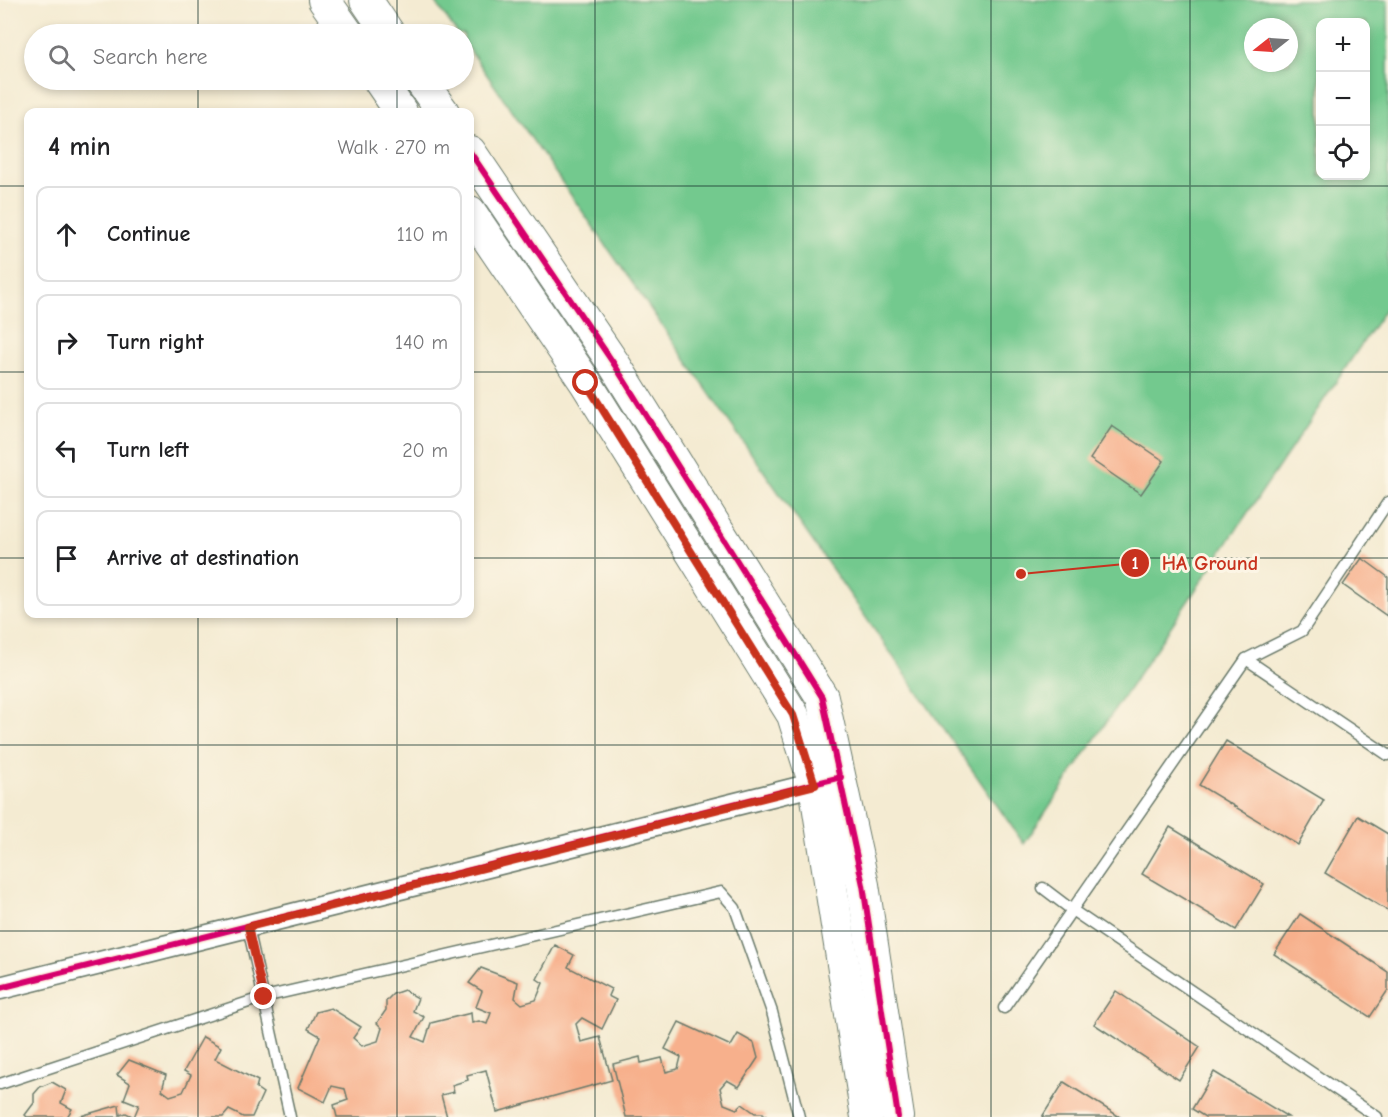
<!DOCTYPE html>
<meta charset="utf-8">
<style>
:root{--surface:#fff;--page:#f6f6f6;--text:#202124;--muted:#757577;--line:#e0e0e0}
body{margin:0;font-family:"Comic Neue",sans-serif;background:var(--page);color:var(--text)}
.controls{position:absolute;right:18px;top:18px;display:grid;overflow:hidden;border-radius:12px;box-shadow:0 3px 9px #0003}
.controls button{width:54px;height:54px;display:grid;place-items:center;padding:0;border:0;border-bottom:2px solid var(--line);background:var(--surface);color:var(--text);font:30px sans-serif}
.compass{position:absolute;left:1244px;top:18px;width:54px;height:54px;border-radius:50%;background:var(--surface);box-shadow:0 3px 9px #0003;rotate:253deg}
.stop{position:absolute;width:18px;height:18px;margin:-14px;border:4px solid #c8321e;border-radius:50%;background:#fff}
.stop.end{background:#c8321e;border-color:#fff;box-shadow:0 2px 6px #0008}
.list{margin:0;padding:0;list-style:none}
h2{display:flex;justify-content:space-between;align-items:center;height:78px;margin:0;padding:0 24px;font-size:26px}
h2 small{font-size:20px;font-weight:400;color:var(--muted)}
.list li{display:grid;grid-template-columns:39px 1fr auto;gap:18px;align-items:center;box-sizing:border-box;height:96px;margin:0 12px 12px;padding:0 12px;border:2px solid var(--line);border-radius:12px}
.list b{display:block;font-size:22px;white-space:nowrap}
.list em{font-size:20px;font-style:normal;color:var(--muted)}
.icon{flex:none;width:33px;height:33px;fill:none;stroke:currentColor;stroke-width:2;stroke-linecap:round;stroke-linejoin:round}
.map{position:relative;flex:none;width:1388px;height:1117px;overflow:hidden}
.search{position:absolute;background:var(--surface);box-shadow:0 3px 9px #0003;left:24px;top:24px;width:450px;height:66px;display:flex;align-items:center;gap:15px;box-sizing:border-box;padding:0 21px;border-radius:33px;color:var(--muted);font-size:22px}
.panel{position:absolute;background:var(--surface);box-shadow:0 3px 9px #0003;left:24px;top:108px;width:450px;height:510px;border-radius:12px}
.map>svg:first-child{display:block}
.green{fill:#73c98e;stroke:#498361;stroke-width:1.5;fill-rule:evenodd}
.building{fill:#f7b08c}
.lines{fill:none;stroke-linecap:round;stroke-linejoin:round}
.lane-casing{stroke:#6a7a6b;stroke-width:13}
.street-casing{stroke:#6a7a6b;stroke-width:25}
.secondary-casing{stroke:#6a7a6b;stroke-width:34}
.lane{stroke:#fff;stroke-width:10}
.street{stroke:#fff;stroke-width:22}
.secondary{stroke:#fff;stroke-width:32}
.cycleway-casing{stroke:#fcf5e5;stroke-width:10}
.cycleway{stroke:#d6006c;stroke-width:6}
.route{stroke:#c8321e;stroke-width:8}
.grid{fill:none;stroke:#1f3d34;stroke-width:1.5;stroke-opacity:0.55}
.leader{fill:none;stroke:#c8321e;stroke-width:2}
.callout-dot{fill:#c8321e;stroke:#fcf5e5;stroke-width:2}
.mark-label{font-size:18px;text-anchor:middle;font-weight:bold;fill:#fff}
.callout-label{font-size:20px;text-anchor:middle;font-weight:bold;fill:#c8321e;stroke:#fcf5e5;stroke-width:6;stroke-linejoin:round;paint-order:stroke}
</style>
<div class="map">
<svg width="1388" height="1117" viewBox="0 0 1388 1117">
<rect width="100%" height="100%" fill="#fcf5e5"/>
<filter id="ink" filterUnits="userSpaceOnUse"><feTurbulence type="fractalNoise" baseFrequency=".0167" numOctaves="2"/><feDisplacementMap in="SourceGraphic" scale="12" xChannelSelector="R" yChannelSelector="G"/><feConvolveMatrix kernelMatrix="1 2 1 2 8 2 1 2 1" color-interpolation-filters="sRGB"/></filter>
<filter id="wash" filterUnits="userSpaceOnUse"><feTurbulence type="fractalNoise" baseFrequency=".008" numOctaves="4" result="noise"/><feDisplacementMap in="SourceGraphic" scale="24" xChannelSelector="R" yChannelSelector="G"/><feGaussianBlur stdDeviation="1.35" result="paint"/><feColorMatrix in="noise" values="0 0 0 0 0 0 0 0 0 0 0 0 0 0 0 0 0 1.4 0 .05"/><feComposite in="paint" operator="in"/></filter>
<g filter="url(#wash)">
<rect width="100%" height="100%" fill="#f4ebd2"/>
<path class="green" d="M434 0H1388V305L1024 844 464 42V34H458ZM1320 22H1366V176H1320ZM1253 27H1289V63H1253Z"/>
<g id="blocks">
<g class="building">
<path d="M1112 426 1164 461 1141 494 1090 459Z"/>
<path d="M1362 558 1388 577 1387 616 1343 585Z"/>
<path d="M1226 741 1324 800 1298 845 1199 785Z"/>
<path d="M1358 816 1388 834V911L1325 873Z"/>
<path d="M1170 827 1264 884 1236 930 1142 874Z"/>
<path d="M1300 914 1388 972V990L1370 1017 1274 954Z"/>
<path d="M555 945 574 955 568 967 611 989 608 996 616 1000 602 1029 582 1018 576 1024 581 1042 600 1037 612 1080 497 1112 486 1070 467 1075 468 1080 452 1085 454 1092 441 1095 447 1117H337L334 1105 348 1100 345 1089 332 1086 325 1102 298 1088 320 1036 308 1029 316 1012 331 1008 361 1027 353 1038 362 1046 378 1041 382 1028 377 1023 386 1010V1001L393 994 404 990 418 998 413 1011 424 1017 413 1037 425 1042 431 1023 471 1013 472 1023 479 1021 487 1024 491 1013 476 1007 482 991 469 983 481 968 518 982 515 998 522 1004 536 1000 543 983 537 979Z"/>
<path d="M1116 991 1200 1047 1179 1080 1094 1024Z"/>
<path d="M679 1022 731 1046 738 1034 754 1043 758 1058 739 1087 727 1080 720 1088 724 1104 737 1109 742 1104 755 1113H763L767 1117H626L613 1064 640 1057 641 1063 662 1058 666 1072 678 1069 681 1057 665 1049Z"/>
<path d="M203 1037 221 1047 215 1059 258 1081 256 1088 263 1093 252 1117H243L229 1110 223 1117H77L119 1105 120 1115 126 1113 134 1117 139 1105 124 1099 130 1083 117 1075 129 1060 166 1075 162 1090 170 1096 183 1092 191 1075 184 1071Z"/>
<path d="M1214 1072 1288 1117H1205L1192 1109Z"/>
<path d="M52 1082 66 1090 61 1103 72 1109 67 1117H27L25 1115 34 1103V1094L40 1087Z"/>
<path d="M1064 1082 1120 1117H1042Z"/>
</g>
</g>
</g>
<g filter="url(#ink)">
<use href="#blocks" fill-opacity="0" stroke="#6a7a6b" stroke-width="1.5"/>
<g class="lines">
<defs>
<g id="lane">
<path d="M1246 659 1388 755"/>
<path d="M1043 888 1072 910 1377 1117"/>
<path d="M248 927 290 1117"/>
<path d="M1004 1008 1246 659 1302 631 1388 502"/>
<path d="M0 1084 264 997 721 892 735 908 772 1012 799 1117"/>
</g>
<path id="street" d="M0 988 828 781"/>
<g id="secondary">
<path d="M324 0 348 34"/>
<path d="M366 0 389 34"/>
<path d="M379 80 401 112"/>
<path d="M420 80 443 112"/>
<path d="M470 152 614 364 822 697 863 885 898 1117"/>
<path d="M470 212 586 383 793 715 815 785 867 1117"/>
</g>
</defs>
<use href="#lane" class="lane-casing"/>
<use href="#street" class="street-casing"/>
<use href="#secondary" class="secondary-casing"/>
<use href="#lane" class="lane"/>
<use href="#street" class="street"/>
<use href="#secondary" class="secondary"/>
<defs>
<g id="cycleway">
<path d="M470 152 614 364 822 697 863 885 898 1117"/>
<path d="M0 988 841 777"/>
</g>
</defs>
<use href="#cycleway" class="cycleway-casing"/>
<use href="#cycleway" class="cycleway"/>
</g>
</g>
<g class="lines" filter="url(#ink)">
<path class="route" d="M264 997 248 927 815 785 793 715 586 383"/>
</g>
<path class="grid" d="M198 0V34M397 0V34M595 0V1117M793 0V1117M991 0V1117M1190 0V1117M198 80V112M397 80V112M0 186H28M470 186H1388M0 372H28M470 372H1388M0 558H28M470 558H1388M198 614V1117M397 614V1117M0 745H1388M0 931H1388"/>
<path class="leader" d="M1021 574L1135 563"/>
<g class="callout-dot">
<circle cx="1021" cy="574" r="6"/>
<circle cx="1135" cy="563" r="15"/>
</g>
<g class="mark-label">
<text x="1135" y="569">1</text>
</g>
<g class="callout-label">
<text x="1210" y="570">HA Ground</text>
</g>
</svg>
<div class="controls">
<button>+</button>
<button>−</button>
<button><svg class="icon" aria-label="locate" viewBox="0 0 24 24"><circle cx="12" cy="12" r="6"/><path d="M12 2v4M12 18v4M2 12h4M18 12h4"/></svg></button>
</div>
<svg class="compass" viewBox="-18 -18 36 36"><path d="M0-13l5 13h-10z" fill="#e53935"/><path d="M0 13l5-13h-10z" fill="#757577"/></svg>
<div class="stop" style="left:586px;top:383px"></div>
<div class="stop end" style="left:264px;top:997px"></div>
<div class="search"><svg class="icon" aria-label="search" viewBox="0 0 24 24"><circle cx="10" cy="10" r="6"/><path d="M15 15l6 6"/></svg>Search here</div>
<section class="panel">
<h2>4 min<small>Walk · 270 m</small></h2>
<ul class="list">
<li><svg class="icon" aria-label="ahead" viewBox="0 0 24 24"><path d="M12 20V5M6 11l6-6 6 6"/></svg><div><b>Continue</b></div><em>110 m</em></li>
<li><svg class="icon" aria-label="right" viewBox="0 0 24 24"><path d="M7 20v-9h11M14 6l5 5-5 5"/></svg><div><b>Turn right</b></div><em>140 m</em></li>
<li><svg class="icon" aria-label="left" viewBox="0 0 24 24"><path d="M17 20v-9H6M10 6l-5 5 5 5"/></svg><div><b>Turn left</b></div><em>20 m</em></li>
<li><svg class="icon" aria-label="arrive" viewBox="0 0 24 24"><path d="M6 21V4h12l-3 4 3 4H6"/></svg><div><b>Arrive at destination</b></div></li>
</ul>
</section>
</div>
